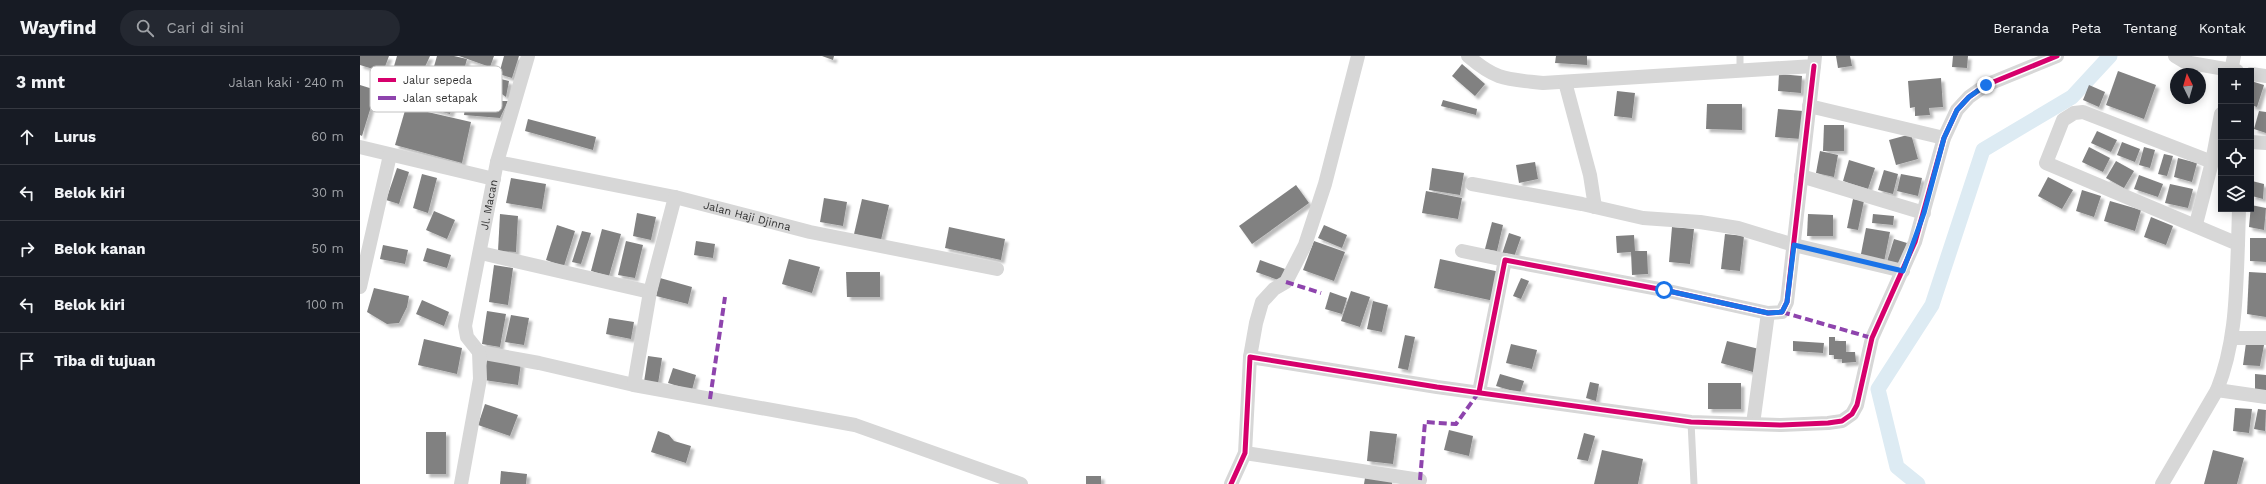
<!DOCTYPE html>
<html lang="id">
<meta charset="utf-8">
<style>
:root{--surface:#171b24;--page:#242831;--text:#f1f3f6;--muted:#9ea1a6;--line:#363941}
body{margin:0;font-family:"Work Sans",sans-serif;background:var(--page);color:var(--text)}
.controls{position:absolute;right:12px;top:12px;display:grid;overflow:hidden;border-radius:0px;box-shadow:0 2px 10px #0003}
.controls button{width:36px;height:36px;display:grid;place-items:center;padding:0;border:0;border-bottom:1px solid var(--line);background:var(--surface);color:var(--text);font:20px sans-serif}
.compass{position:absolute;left:1810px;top:12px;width:36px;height:36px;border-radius:50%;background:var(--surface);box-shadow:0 2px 10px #0003;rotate:355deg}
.stop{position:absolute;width:12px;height:12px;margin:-9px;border:3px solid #1a73e8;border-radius:50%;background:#fff}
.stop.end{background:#1a73e8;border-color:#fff;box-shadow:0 1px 4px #0008}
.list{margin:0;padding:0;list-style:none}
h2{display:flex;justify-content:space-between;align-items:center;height:52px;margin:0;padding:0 16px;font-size:17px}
h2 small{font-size:13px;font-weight:400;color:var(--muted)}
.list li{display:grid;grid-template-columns:26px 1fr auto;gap:12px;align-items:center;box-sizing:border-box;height:56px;padding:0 16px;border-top:1px solid var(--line)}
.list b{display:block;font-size:15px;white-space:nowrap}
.list em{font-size:13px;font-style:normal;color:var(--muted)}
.icon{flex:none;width:22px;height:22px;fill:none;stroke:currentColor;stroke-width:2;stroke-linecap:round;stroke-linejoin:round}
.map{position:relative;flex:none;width:1906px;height:428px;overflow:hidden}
header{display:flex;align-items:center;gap:24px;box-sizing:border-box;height:56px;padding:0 20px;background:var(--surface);border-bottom:1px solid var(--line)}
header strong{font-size:19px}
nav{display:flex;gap:22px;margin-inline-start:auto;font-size:14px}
.search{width:280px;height:36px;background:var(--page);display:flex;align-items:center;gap:10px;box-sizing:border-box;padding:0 14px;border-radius:22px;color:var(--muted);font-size:15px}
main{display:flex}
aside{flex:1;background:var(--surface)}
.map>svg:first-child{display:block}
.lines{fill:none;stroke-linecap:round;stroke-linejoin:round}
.canal{stroke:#ddebf3;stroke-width:15}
.building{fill:#818181;filter:url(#shadow)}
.service{stroke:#d7d7d7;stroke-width:7}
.minor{stroke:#d7d7d7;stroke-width:14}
.quiet{stroke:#8e44ad;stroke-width:4;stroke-dasharray:8 4;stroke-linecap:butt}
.cycleway-casing{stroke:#fff;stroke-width:8}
.cycleway{stroke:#d6006c;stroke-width:5}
.route{stroke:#1a73e8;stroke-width:5}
.labels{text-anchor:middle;stroke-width:4;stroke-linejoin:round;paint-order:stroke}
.street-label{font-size:11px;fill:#333;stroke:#fff}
.key{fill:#fff;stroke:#c2c2c2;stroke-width:1}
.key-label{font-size:11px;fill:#333}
</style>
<header>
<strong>Wayfind</strong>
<div class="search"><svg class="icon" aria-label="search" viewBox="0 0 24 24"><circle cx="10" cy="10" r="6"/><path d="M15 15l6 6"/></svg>Cari di sini</div>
<nav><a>Beranda</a><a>Peta</a><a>Tentang</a><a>Kontak</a></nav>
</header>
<main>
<aside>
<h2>3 mnt<small>Jalan kaki · 240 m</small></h2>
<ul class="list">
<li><svg class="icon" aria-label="ahead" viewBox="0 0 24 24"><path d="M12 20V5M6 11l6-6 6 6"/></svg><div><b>Lurus</b></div><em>60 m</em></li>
<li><svg class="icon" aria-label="left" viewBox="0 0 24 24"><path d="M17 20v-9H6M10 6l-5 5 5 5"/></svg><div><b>Belok kiri</b></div><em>30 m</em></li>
<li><svg class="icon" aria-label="right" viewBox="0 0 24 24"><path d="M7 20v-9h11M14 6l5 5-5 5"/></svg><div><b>Belok kanan</b></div><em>50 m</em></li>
<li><svg class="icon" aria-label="left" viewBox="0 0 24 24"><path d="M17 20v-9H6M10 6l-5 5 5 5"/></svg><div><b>Belok kiri</b></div><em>100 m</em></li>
<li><svg class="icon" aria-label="arrive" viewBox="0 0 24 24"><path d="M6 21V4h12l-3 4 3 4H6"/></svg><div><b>Tiba di tujuan</b></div></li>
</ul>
</aside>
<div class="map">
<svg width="1906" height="428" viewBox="0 0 1906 428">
<defs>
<filter id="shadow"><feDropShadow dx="3.5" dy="3.5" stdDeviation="1" flood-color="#0004"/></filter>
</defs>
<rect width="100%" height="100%" fill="#fff"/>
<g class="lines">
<path class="canal" d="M1558 428 1537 411 1518 333 1572 249 1623 94 1712 41 1750 0"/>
</g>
<g class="building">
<path d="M0 0H29L23 16 0 9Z"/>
<path d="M37 0H70L57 28 32 17Z"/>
<path d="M77 0H94L107 3 98 36 69 28Z"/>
<path d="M99 0H134L130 11Z"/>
<path d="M144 0H159L152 22 139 18Z"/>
<path d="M462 0H474L473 4Z"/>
<path d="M1196 0H1227V9L1195 7Z"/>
<path d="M1476 0H1490L1492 10 1478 12Z"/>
<path d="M1593 0H1608L1607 12 1592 11Z"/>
<path d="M1102 8 1125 28 1115 40 1092 20Z"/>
<path d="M1758 15 1796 29 1784 63 1746 49Z"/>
<path d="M1419 18 1442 20 1441 37 1418 35Z"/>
<path d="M1581 22 1583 51 1569 52 1570 59 1555 60V51L1550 52 1548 25Z"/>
<path d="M141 23 149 25 146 41 139 36Z"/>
<path d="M115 24H136V45H148L140 62 104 59 108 29 115 32Z"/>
<path d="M1891 25 1904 29 1897 51 1891 49Z"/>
<path d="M0 29 16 34 2 80 0 79Z"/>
<path d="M1729 29 1745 36 1739 51 1723 44Z"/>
<path d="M67 35 95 42 90 58 67 52Z"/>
<path d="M1257 35 1275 37 1272 62 1254 60Z"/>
<path d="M1083 44 1117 53 1116 59 1081 50Z"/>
<path d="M1347 48H1382V74L1346 73Z"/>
<path d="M46 51 111 66 102 107 35 89Z"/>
<path d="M1418 53 1443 55 1441 83 1415 81Z"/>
<path d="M1899 55 1906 56V77L1894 73Z"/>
<path d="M168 63 236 81 233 94 165 75Z"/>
<path d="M1464 69H1484V95H1463Z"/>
<path d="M1737 75 1757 84 1751 96 1731 87Z"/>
<path d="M1551 78 1558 103 1536 109 1529 84Z"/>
<path d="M1762 86 1780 93 1775 106 1757 99Z"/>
<path d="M1729 91 1750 102 1743 116 1722 106Z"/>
<path d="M1784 91 1795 94 1790 112 1779 109Z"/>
<path d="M1460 95 1478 99 1474 121 1456 117Z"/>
<path d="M1804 98 1813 100 1807 120 1798 118Z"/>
<path d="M1818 102 1837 107 1832 126 1814 121Z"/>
<path d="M1489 104 1515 112 1508 133 1483 125Z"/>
<path d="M1756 105 1774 115 1764 132 1746 122Z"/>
<path d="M1175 106 1178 123 1159 127 1156 109Z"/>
<path d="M37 112 49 116 39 148 26 144Z"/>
<path d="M1072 112 1104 117 1100 139 1069 134Z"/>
<path d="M1524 114 1538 118 1533 138 1518 134Z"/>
<path d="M62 118 77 122 68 157 53 152Z"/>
<path d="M1541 118 1562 122 1558 140 1537 135Z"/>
<path d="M1779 119 1803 128 1798 141 1774 133Z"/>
<path d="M1688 121 1713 134 1702 153 1678 140Z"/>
<path d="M151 122 186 128 182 153 146 147Z"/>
<path d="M1892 125 1904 128 1903 143 1892 140Z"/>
<path d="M1810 128 1833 133 1828 152 1805 147Z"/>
<path d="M936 129 949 147 892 188 879 170Z"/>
<path d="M1722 134 1741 140 1734 161 1716 155Z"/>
<path d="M1066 135 1102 142 1098 163 1062 157Z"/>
<path d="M464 142 487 146 483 170 460 166Z"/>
<path d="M502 143 529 149 521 184 494 178Z"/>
<path d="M1493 143 1504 145 1498 174 1487 172Z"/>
<path d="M1750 145 1781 154 1775 175 1744 165Z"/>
<path d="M1891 149 1906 152 1904 174 1889 171Z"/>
<path d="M74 155 95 164 87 183 66 174Z"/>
<path d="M277 157 296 161 291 184 273 180Z"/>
<path d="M140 158 158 160 156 196 138 195Z"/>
<path d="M1448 158 1473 159V180H1447Z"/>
<path d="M1513 158 1534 160 1533 169 1512 167Z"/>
<path d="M1791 161 1813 170 1806 189 1784 181Z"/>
<path d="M1132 166 1143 169 1137 195 1125 193Z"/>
<path d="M197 169 215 175 204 210 186 204Z"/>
<path d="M964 169 987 179 982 192 958 182Z"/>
<path d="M589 171 645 183 641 204 585 192Z"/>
<path d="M1312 171 1334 173 1330 208 1309 206Z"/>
<path d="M1506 172 1530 176 1524 206 1500 203Z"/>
<path d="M242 173 261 178 249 220 231 215Z"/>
<path d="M222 175 231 177 221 208 212 206Z"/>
<path d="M1149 177 1161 181 1153 204 1141 201Z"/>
<path d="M1365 178 1384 180 1380 215 1361 213Z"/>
<path d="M1274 179 1275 195H1287L1288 218 1272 219 1271 196 1257 197 1256 180Z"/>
<path d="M1890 182H1906V206L1890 205Z"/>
<path d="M1534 183 1547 187 1539 212 1526 209Z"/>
<path d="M266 185 283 189 275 222 258 219Z"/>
<path d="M336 185 355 188 353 202 334 199Z"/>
<path d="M954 185 985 196 974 225 943 214Z"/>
<path d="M23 189 48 194 45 208 20 203Z"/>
<path d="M67 192 91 199 87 212 63 205Z"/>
<path d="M429 203 460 211 452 237 422 228Z"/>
<path d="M1080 203 1140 216 1134 245 1074 232Z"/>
<path d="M900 204 925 213 921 225 896 216Z"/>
<path d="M134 209 153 212 148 249 129 246Z"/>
<path d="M486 216H520V241H487Z"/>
<path d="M1889 216 1906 217V261L1887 258Z"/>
<path d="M300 222 332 231 328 248 296 240Z"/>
<path d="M1161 222 1169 225 1161 243 1153 240Z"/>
<path d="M14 232 49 240 47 251 39 267 27 268 7 256Z"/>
<path d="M991 235 1010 241 1000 271 981 265Z"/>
<path d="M970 236 987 242 982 258 965 253Z"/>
<path d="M62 244 89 256 84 270 56 258Z"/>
<path d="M1013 245 1028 249 1022 276 1007 273Z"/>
<path d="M127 255 146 258 140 291 122 288Z"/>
<path d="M151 259 169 262 164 289 145 286Z"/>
<path d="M249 262 274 266 271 283 246 278Z"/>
<path d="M1045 279 1055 281 1048 314 1038 312Z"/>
<path d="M1469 281H1475V285H1486V296H1495L1496 306 1482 307V303H1474V299H1469Z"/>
<path d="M64 283 102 292 97 318 58 309Z"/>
<path d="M1367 285 1399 293 1393 316 1361 307Z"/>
<path d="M1433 285 1464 287 1463 297 1433 295Z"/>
<path d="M1886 287 1904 289 1900 310 1883 309Z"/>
<path d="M1151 288 1177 294 1172 313 1146 307Z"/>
<path d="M288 300 302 302 298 328 284 326Z"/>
<path d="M127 303 161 307 158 329 124 324Z"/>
<path d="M313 312 336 319 332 334 308 327Z"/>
<path d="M1140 318 1164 325 1160 337 1136 330Z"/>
<path d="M1895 318 1906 319V336L1895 335Z"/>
<path d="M1230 326 1239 328 1236 345 1226 342Z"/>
<rect x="1348" y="327" width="33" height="26"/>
<path d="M125 348 158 359 150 380 118 369Z"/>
<path d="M1875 352 1892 353 1889 377 1873 375Z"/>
<path d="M1898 353 1906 354 1905 375 1894 373Z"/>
<path d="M1089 374 1113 380 1109 400 1084 394Z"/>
<path d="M298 375 309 379 314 385 331 390 326 407 291 396Z"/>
<path d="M1010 375 1037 378 1033 408 1007 405Z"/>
<rect x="66" y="376" width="20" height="42"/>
<path d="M1224 377 1235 380 1228 405 1217 403Z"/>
<path d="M1242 394 1283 403 1278 428H1234Z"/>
<path d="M1853 394 1884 402 1877 428H1844Z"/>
<path d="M141 415 167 418 166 428H140Z"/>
<rect x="726" y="420" width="15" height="8"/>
<path d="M1005 422 1032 425V428H1004Z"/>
</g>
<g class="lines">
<g class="service">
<path d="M1380 0V15"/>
<path d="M1331 366 1334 428"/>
</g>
<g class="minor">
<path d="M1108 0C1137 25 1147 23 1183 27L1454 10 1455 0"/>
<path d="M1815 0 1825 6 1877 15"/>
<path d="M1871 15 1874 0"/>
<path d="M1891 18 1906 20"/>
<path d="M1205 26 1230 119 1235 151"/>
<path d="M1449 50 1584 82"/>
<path d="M1891 86 1906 87"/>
<path d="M0 91 134 123"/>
<path id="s1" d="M137 106 315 141 450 176 637 213"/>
<path d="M1852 106 1723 56 1714 57 1703 64 1686 107 1878 188C1876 238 1876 287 1857 334L1906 341"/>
<path d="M1441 120 1564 157"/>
<path d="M1112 128 1222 148 1283 162 1340 166 1378 172 1434 189 1543 215"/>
<path d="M1836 168 1852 106 1861 58"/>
<path d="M1878 188 1879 153"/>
<path d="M1102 195 1145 204"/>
<path d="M121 197 290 236 315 141"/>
<path d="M0 231 30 99"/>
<path d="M1873 282H1906"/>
<path d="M119 296 179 307 274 329 495 369 661 428"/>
<path id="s2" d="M119 296 107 281 105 270 137 106 168 0"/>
<path d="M890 301 896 267 902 246 914 233 926 226 945 189 965 128 998 0"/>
<path d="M274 329 290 236"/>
<path d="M1119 336 1145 204 1304 234 1408 257 1422 256 1427 246 1454 10"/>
<path d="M1393 368 1408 257"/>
<path d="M885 397 1060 424"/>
<path d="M101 428 120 323 119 296"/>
<path d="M871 428 885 397 890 301 1077 331 1331 366 1421 369 1468 367 1482 365 1492 358 1497 349 1512 282 1555 186 1584 82 1597 54 1609 41 1626 29 1697 0"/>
<path d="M1802 428 1857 334"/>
</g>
<g class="quiet">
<path d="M926 226 961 237"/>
<path d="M1422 256 1512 282"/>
<path d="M350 343 365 241"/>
<path d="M1060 424 1065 366 1096 368 1119 336"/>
</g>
<defs>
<g id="cycleway">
<path d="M1119 336 1145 204 1304 234 1408 257 1422 256 1427 246 1454 10"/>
<path d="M871 428 885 397 890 301 1077 331 1331 366 1421 369 1468 367 1482 365 1492 358 1497 349 1512 282 1555 186 1584 82 1597 54 1609 41 1626 29 1697 0"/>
</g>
</defs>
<use href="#cycleway" class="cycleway-casing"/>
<use href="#cycleway" class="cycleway"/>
</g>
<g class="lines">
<path class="route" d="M1304 234 1408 257 1422 256 1427 246 1434 189 1543 215 1564 157 1584 82 1597 54 1609 41 1626 29"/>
</g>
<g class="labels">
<g class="street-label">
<text dy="4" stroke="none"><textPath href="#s2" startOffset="154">Jl. Macan</textPath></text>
<text dy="4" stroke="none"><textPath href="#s1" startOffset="256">Jalan Haji Djinna</textPath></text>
</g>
</g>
<rect x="10" y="10" width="132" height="46" rx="6" class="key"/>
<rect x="18" y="22" width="18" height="4" fill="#d6006c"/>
<rect x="18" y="40" width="18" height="4" fill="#8e44ad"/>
<g class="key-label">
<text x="43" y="28">Jalur sepeda</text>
<text x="43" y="46">Jalan setapak</text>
</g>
</svg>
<div class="controls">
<button>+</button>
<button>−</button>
<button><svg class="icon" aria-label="locate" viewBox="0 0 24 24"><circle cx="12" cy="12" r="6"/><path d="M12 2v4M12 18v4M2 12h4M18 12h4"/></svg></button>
<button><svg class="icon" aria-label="layers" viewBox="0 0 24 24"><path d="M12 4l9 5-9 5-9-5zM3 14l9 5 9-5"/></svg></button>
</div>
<svg class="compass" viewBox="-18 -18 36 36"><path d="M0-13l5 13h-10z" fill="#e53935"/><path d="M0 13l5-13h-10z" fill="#9ea1a6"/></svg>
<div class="stop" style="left:1304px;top:234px"></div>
<div class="stop end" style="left:1626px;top:29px"></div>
</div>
</main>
